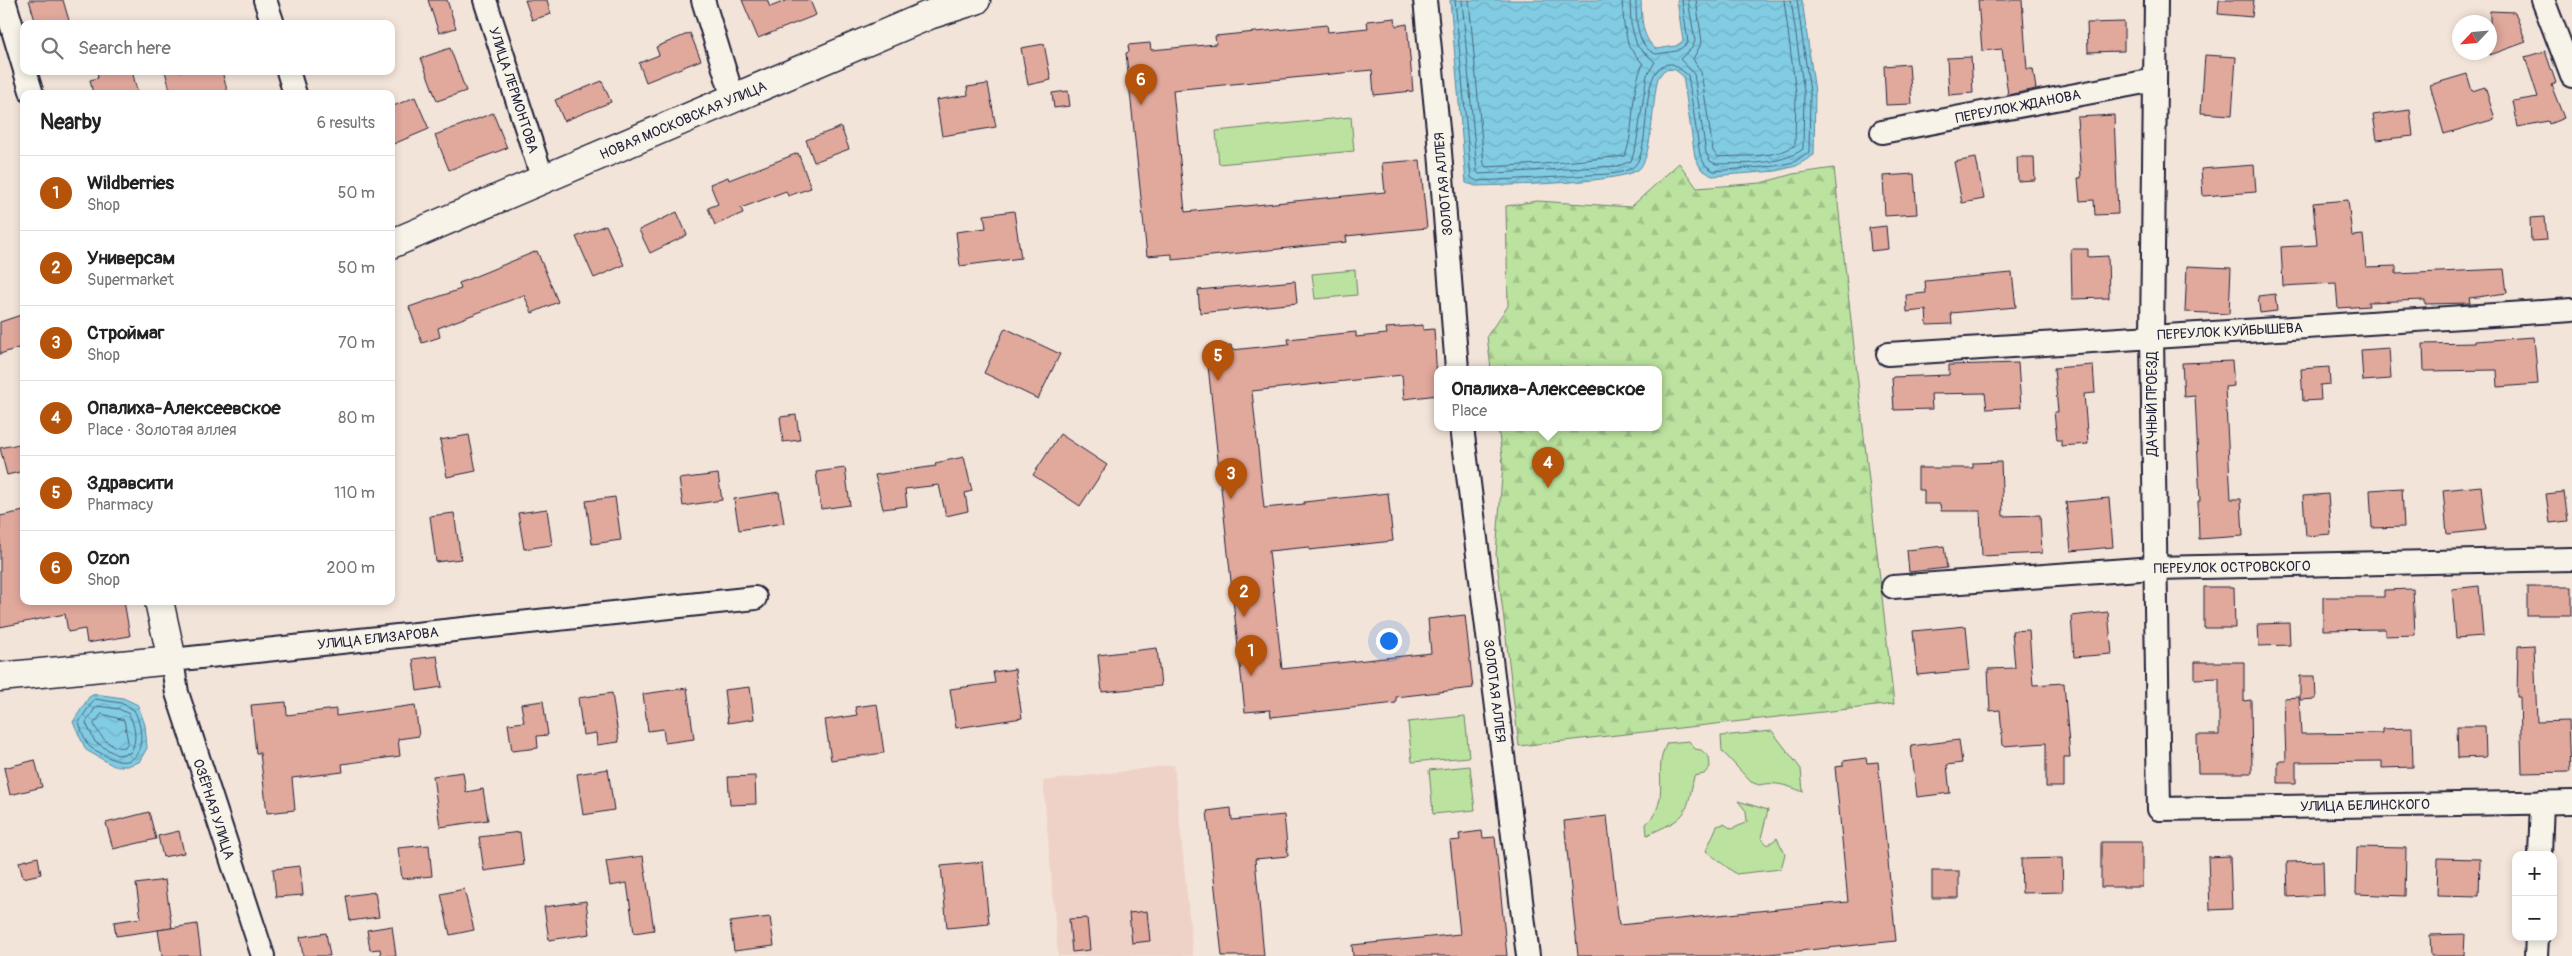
<!DOCTYPE html>
<meta charset="utf-8">
<style>
:root{--surface:#fff;--page:#f6f6f6;--text:#222;--muted:#767676;--line:#e0e0e0;--accent:#b45309}
body{margin:0;font-family:Pangolin,sans-serif;background:var(--page);color:var(--text)}
.controls{position:absolute;right:15px;bottom:15px;display:grid;overflow:hidden;border-radius:10px;box-shadow:0 2px 8px #0003}
.controls button{width:45px;height:45px;display:grid;place-items:center;padding:0;border:0;border-bottom:1px solid var(--line);background:var(--surface);color:var(--text);font:25px sans-serif}
.compass{position:absolute;left:2452px;top:15px;width:45px;height:45px;border-radius:50%;background:var(--surface);box-shadow:0 2px 8px #0003;rotate:244deg}
.you{position:absolute;left:1388px;top:640px;width:18px;height:18px;margin:-12px;border:4px solid #fff;border-radius:50%;background:#1a73e8;box-shadow:0 0 0 8px #1a73e833}
.badge{display:grid;place-items:center;width:32px;height:32px;border-radius:50%;background:var(--accent);color:#fff;font-size:16px;font-weight:700}
.pin{position:absolute;translate:-50% -41px;filter:drop-shadow(0 1px 2px #0008)}
.pin::after{content:'';position:absolute;top:26px;width:18px;height:15px;background:inherit;clip-path:polygon(0 0,100% 0,50% 100%)}
.popup{position:absolute;left:1434px;top:366px;width:228px;height:65px;box-sizing:border-box;display:grid;place-content:center;border-radius:10px;background:var(--surface);filter:drop-shadow(0 1px 4px #0005);font-size:16px;white-space:nowrap;color:var(--muted)}
.popup b{font-size:19px;color:var(--text)}
.popup::after{content:'';position:absolute;left:50%;top:100%;margin-left:-10px;border:10px solid transparent;border-top-color:var(--surface)}
.list{margin:0;padding:0;list-style:none}
h2{display:flex;justify-content:space-between;align-items:center;height:65px;margin:0;padding:0 20px;font-size:21px}
h2 small{font-size:16px;font-weight:400;color:var(--muted)}
.list li{display:grid;grid-template-columns:32px 1fr auto;gap:15px;align-items:center;box-sizing:border-box;height:75px;padding:0 20px;border-top:1px solid var(--line)}
.list b{display:block;font-size:19px;white-space:nowrap}
.list p{margin:0;font-size:16px;white-space:nowrap;color:var(--muted)}
.list em{font-size:16px;font-style:normal;color:var(--muted)}
.icon{flex:none;width:28px;height:28px;fill:none;stroke:currentColor;stroke-width:2;stroke-linecap:round;stroke-linejoin:round}
.map{position:relative;flex:none;width:2572px;height:956px;overflow:hidden}
.search{position:absolute;background:var(--surface);box-shadow:0 2px 8px #0003;left:20px;top:20px;width:375px;height:55px;display:flex;align-items:center;gap:12px;box-sizing:border-box;padding:0 18px;border-radius:10px;color:var(--muted);font-size:19px}
.panel{position:absolute;background:var(--surface);box-shadow:0 2px 8px #0003;left:20px;top:90px;width:375px;height:515px;border-radius:10px}
.map>svg:first-child{display:block}
.built{fill:#eed2c7}
.green{fill:#bbe29e;stroke:#6e826c}
.forest{fill:url(#forest-firs);stroke:#6e826c}
.water{fill:url(#water-waves);stroke:#5b889f}
.lines{fill:none;stroke-linecap:round;stroke-linejoin:round}
.shore{stroke:#48667e;stroke-width:1}
.building{fill:#e1a89c;stroke:#22223b}
.street-casing{stroke:#22223b;stroke-width:26}
.secondary-casing{stroke:#22223b;stroke-width:31}
.street{stroke:#f7f3e8;stroke-width:22}
.secondary{stroke:#f7f3e8;stroke-width:28}
.labels{text-anchor:middle;stroke-width:4;stroke-linejoin:round;paint-order:stroke}
.street-label{font-size:14px;fill:#22223b;stroke:#f7f3e8}
</style>
<div class="map">
<svg width="2572" height="956" viewBox="0 0 2572 956">
<defs>
<pattern id="forest-firs" width="22" height="20" patternUnits="userSpaceOnUse" patternTransform="scale(1.25)"><rect width="22" height="20" fill="#bbe29e"/><path d="M5 1l3.5 6h-7zM16 11l3.5 6h-7z" fill="#a0c289"/></pattern>
<pattern id="water-waves" width="16" height="10" patternUnits="userSpaceOnUse" patternTransform="scale(1.25)"><rect width="16" height="10" fill="#81cce2"/><path d="M0 5q4-4 8 0t8 0" fill="none" stroke="#6fafc3"/></pattern>
</defs>
<rect width="100%" height="100%" fill="#f3e4d9"/>
<filter id="ink" filterUnits="userSpaceOnUse"><feTurbulence type="fractalNoise" baseFrequency=".02" numOctaves="2"/><feDisplacementMap in="SourceGraphic" scale="10" xChannelSelector="R" yChannelSelector="G"/><feConvolveMatrix kernelMatrix="1 2 1 2 8 2 1 2 1" color-interpolation-filters="sRGB"/></filter>
<g filter="url(#ink)">
<path class="built" d="M1174 765 1193 956H1058L1043 781Z"/>
<g class="green">
<path d="M1351 117 1354 151 1219 164 1216 131Z"/>
<path d="M1355 270 1357 295 1315 299 1312 274Z"/>
<path d="M1465 716 1469 757 1412 762 1408 722Z"/>
<path d="M1772 731 1801 769 1803 792C1789 786 1775 781 1759 785L1751 782 1722 751 1721 736Z"/>
<path d="M1689 741 1695 749 1701 750 1709 757 1710 767 1704 774 1694 776C1686 818 1687 817 1647 835L1646 824C1673 799 1651 771 1667 743Z"/>
<path d="M1470 766 1475 810 1433 814 1429 770Z"/>
<path d="M1738 801 1768 810 1761 838 1768 845 1777 838 1785 854 1781 869 1736 874 1706 851 1717 826 1724 824 1732 829 1747 822 1746 811Z"/>
</g>
<path class="forest" d="M1679 163 1697 188 1761 183 1793 174 1834 168 1894 704 1519 746 1496 554 1503 464 1498 427H1658V369H1491L1487 336 1508 306 1506 206 1537 201 1631 207Z"/>
<g class="water">
<path d="M1450 0H1641C1642 18 1641 37 1656 49L1676 46 1683 41 1677 0H1802L1815 92 1814 155 1796 166 1776 171 1712 176 1701 169 1695 157 1683 76 1674 69 1664 70 1658 78C1652 101 1653 149 1641 167 1630 184 1502 185 1476 186L1466 183Z"/>
<path d="M95 694 123 698 138 705 145 725 147 748 139 762 127 766H114L86 750 73 722 89 697Z"/>
</g>
<g class="lines">
<g class="shore">
<path d="M1455 0 1471 178 1477 181C1514 179 1551 178 1589 175 1602 174 1618 175 1630 169 1654 159 1638 79 1662 66 1664 64 1669 64 1673 64L1688 75 1700 155 1705 165 1714 171 1775 166 1794 162 1809 152 1810 92 1797 0"/>
<path d="M1462 0 1477 172 1479 174 1618 166 1631 161 1636 146 1647 75 1655 62 1637 46 1631 24 1630 0"/>
<path d="M1469 0 1484 164 1486 167 1543 164 1625 156C1636 127 1629 93 1643 64L1629 47 1624 25 1622 0"/>
<path d="M1636 0C1636 18 1636 47 1656 54L1677 51 1688 43 1682 0"/>
<path d="M1688 0 1695 41 1692 48 1680 59 1694 74 1706 153 1710 161 1716 164C1743 163 1780 166 1803 149L1804 92 1791 0"/>
<path d="M1696 0 1702 42 1693 59 1701 72 1713 151 1718 157C1740 155 1777 159 1795 145L1796 93 1784 0"/>
<path d="M95 699 121 703 134 710C148 737 142 777 104 755 100 752 93 750 90 747 85 742 81 729 79 722Z"/>
<path d="M97 706 119 709 129 714C135 726 138 741 130 753L117 755 95 742 86 723Z"/>
<path d="M102 714 124 720 128 742 125 747C111 750 99 736 94 724Z"/>
</g>
</g>
<g class="building">
<path d="M29 0H63L70 24H36Z"/>
<path d="M428 0H447L456 28 439 33Z"/>
<path d="M525 0H547L551 14 532 20Z"/>
<path d="M742 0H767L770 7 788 0H810L816 15 758 38Z"/>
<path d="M1978 0H2022L2027 69H2033L2036 89 2008 95 2002 49 1982 51Z"/>
<path d="M2219 0H2254L2252 17 2218 14Z"/>
<path d="M2490 11 2515 12 2526 42 2490 55Z"/>
<path d="M1395 18 1396 26 1407 24 1413 91 1374 95 1372 70 1173 90 1185 212 1385 192 1382 163 1420 160 1427 228 1346 236 1347 242 1172 260V254L1147 256 1126 53 1129 52 1128 45 1150 43 1151 50 1216 44 1215 36 1327 25 1328 32 1368 28 1367 21Z"/>
<path d="M2124 22V51L2088 52 2087 23Z"/>
<path d="M690 33 701 60 646 82 639 63 659 55 656 47Z"/>
<path d="M1044 44 1051 80 1028 85 1021 48Z"/>
<path d="M450 48 466 91 437 101 421 58Z"/>
<path d="M2545 51 2556 83 2551 85 2564 118 2549 124 2548 121 2518 127 2513 101 2538 97 2525 57Z"/>
<path d="M2205 55 2236 57 2232 115 2201 113Z"/>
<path d="M1971 57 1973 93 1949 95 1947 58Z"/>
<path d="M1909 64 1912 104 1886 105 1884 66Z"/>
<path d="M97 71H132L138 94H93L90 80 98 78Z"/>
<path d="M165 71H222L228 94H171Z"/>
<path d="M2467 74 2472 91 2485 87 2495 119 2444 134 2430 85Z"/>
<path d="M602 81 611 102 564 121 555 100Z"/>
<path d="M988 84 996 127 942 136 936 100 968 95 967 87Z"/>
<path d="M1068 91 1070 106 1054 108 1052 93Z"/>
<path d="M415 97 429 129 391 145V107Z"/>
<path d="M2410 110 2413 136 2377 140 2373 115Z"/>
<path d="M493 113 507 148 449 170 435 135Z"/>
<path d="M2114 115 2118 214 2095 215 2094 200 2080 201 2078 178H2081L2077 117Z"/>
<path d="M841 127 849 149 814 162 806 140Z"/>
<path d="M798 153 811 188 788 196 786 191 741 208 743 213 715 225 708 208 718 204 710 184 728 177 729 180Z"/>
<path d="M2017 157H2034L2035 180 2018 181Z"/>
<path d="M1976 158 1984 199 1962 203 1954 162Z"/>
<path d="M2254 165 2256 192 2203 196 2201 169Z"/>
<path d="M1914 174 1917 214 1885 216 1883 176Z"/>
<path d="M2348 200 2352 236 2363 235 2366 267 2396 266V274L2504 269 2507 293 2469 298 2470 303 2425 304V300L2368 302 2369 306 2338 308 2336 283 2283 286 2281 247 2317 245 2313 203Z"/>
<path d="M1014 211 1021 258 960 266 956 232 986 228 984 215Z"/>
<path d="M677 212 687 235 650 253 639 230Z"/>
<path d="M2545 217 2547 240 2531 241 2530 218Z"/>
<path d="M606 225 624 265 594 278 576 237Z"/>
<path d="M1886 226 1888 249 1871 251 1869 228Z"/>
<path d="M2071 249H2088V257L2108 256 2109 298 2072 299Z"/>
<path d="M537 251 558 302 532 313 524 295 438 328 440 337 422 343 409 307 461 289 459 283Z"/>
<path d="M2187 266 2231 268 2229 314 2185 312Z"/>
<path d="M2012 273 2016 307 1951 313 1952 324 1927 325 1926 310 1907 312 1906 295 1926 293 1925 281Z"/>
<path d="M1295 281 1297 303 1200 313 1198 290Z"/>
<path d="M2275 294 2277 311 2260 313 2258 296Z"/>
<path d="M24 314V346L0 354V322Z"/>
<path d="M1423 325V330L1434 329 1438 395 1404 399 1402 375 1252 391 1264 508 1304 504V502L1388 493 1393 541 1309 550V547L1269 551 1282 669 1431 653 1428 619 1465 615 1473 688 1396 697V703L1271 717 1270 710 1245 712 1206 347 1231 345 1232 350 1289 344 1288 339 1356 332V337L1387 334 1386 328Z"/>
<path d="M1005 328 1060 354 1038 399 984 373Z"/>
<path d="M2534 337 2538 384 2498 387 2497 370 2424 371 2423 344 2475 343V341Z"/>
<path d="M2389 348 2391 379 2363 381 2361 350Z"/>
<path d="M2232 361 2234 386 2225 387 2231 499H2241L2243 536 2199 539 2198 501H2200L2195 396 2184 397 2182 363Z"/>
<path d="M2018 363 2021 407 1987 409 1985 393 1931 394 1932 409 1894 410 1892 377 1949 375V365Z"/>
<path d="M2093 365 2095 393 2084 394 2088 444 2061 446V440H2057L2054 412H2058L2054 368Z"/>
<path d="M2329 367 2330 384 2320 385 2321 400 2303 401 2301 369Z"/>
<path d="M796 415 800 440 783 442 780 417Z"/>
<path d="M1060 434 1107 465 1080 506 1033 475Z"/>
<path d="M469 435 476 471 447 477 440 440Z"/>
<path d="M24 443V471L7 475 0 448Z"/>
<path d="M964 457 972 491 965 493 968 511 946 516 939 485 905 489 907 506 883 509 875 475 936 466 935 463Z"/>
<path d="M2001 462 2003 516 2040 515 2042 553 1982 556 1980 511H1941L1940 504H1924V490H1918V468H1973V463Z"/>
<path d="M845 468 850 505 821 509 816 472Z"/>
<path d="M718 474 722 500 683 506 679 479Z"/>
<path d="M2481 486 2486 530 2447 534 2443 490Z"/>
<path d="M2402 488 2404 527 2372 528 2370 490Z"/>
<path d="M779 492 784 523 739 530 734 499Z"/>
<path d="M2564 492 2568 521 2550 523 2546 494Z"/>
<path d="M2328 494 2331 534 2306 536 2303 496Z"/>
<path d="M615 497 621 540 592 544 586 501Z"/>
<path d="M2109 498 2113 547 2071 551 2066 502Z"/>
<path d="M547 509 552 545 524 549 518 513Z"/>
<path d="M24 511V601H124L130 636 87 643 85 629 68 632 65 614 0 627V516Z"/>
<path d="M454 513 461 559 436 562 430 516Z"/>
<path d="M1944 546 1947 568 1909 572 1907 550Z"/>
<path d="M2479 586 2483 636 2456 638 2452 589Z"/>
<path d="M2204 587H2234L2235 628H2204Z"/>
<rect x="2527" y="587" width="45" height="28"/>
<path d="M2413 589 2415 635 2385 636V629L2323 630V597H2384V590Z"/>
<path d="M2108 612 2112 654 2074 657 2071 616Z"/>
<path d="M2289 623 2290 645 2259 646 2258 624Z"/>
<path d="M1966 626 1970 670 1917 675 1913 631Z"/>
<path d="M2029 630 2033 685 2064 683 2070 757H2064V787H2046V743L2003 746 2000 710 1990 711 1988 669 2015 668 2012 631Z"/>
<path d="M2534 645 2537 722 2568 721 2570 772 2522 773 2520 697H2517L2518 646Z"/>
<path d="M1157 648 1161 686 1102 692 1098 655Z"/>
<path d="M437 656 442 687 417 691 413 659Z"/>
<path d="M2195 662H2244V701L2251 700 2252 773H2198L2197 735H2219V678L2195 679Z"/>
<path d="M1015 669 1022 718 956 728 950 689 995 683 993 672Z"/>
<path d="M2300 676H2315L2316 699 2300 700Z"/>
<path d="M750 687 754 719 728 723 724 690Z"/>
<path d="M687 688 694 739 665 743 663 729 648 731 643 694Z"/>
<path d="M612 693 619 742 597 745 596 733 583 735 578 698Z"/>
<path d="M2299 697 2301 734 2382 733V729L2412 728 2413 767 2382 768V761L2296 762V783H2278V761H2286L2284 698Z"/>
<path d="M543 701 548 735 537 736 538 748 512 751 508 724 524 722 521 704Z"/>
<path d="M286 702 287 715 336 709V716L415 705 419 736 398 739 400 756 342 764 343 772 292 778 295 810 267 813 260 753H256L251 705Z"/>
<path d="M877 704 884 753 831 760 825 720 857 715 855 707Z"/>
<path d="M2457 726H2485L2486 757 2458 758Z"/>
<path d="M1959 740 1962 763 1947 765 1950 793 1917 797 1911 746Z"/>
<path d="M1866 758 1867 763 1878 762 1896 941 1750 956H1578L1564 821 1607 816 1619 925 1848 902 1835 767 1843 766V761Z"/>
<path d="M35 760 42 787 10 795 4 768Z"/>
<path d="M608 769 614 810 583 815 577 774Z"/>
<path d="M463 772 466 792 483 789 488 820 440 827 433 776Z"/>
<path d="M755 776 756 804 730 805 728 777Z"/>
<path d="M1231 808 1232 820 1284 815 1288 856 1255 859 1264 956H1222L1207 811Z"/>
<path d="M149 812 156 839 113 849 106 823Z"/>
<path d="M179 831 184 853 163 857 158 836Z"/>
<path d="M1482 831 1483 838 1495 837 1507 956H1353L1352 945 1460 934 1450 841 1460 840 1459 834Z"/>
<path d="M520 832 524 865 484 871 479 837Z"/>
<rect x="2101" y="842" width="41" height="45"/>
<path d="M429 845 432 876 402 879 398 848Z"/>
<path d="M2357 847 2406 848 2405 896 2356 894Z"/>
<path d="M643 856 654 930 634 933 627 883 610 886 606 861Z"/>
<path d="M2230 856 2232 909 2210 910 2208 857Z"/>
<path d="M38 857 41 874 23 878 19 862Z"/>
<path d="M2062 858 2063 892 2022 893 2021 859Z"/>
<path d="M2438 858 2480 859 2479 896 2437 895Z"/>
<path d="M2323 861 2324 895 2288 897 2287 862Z"/>
<path d="M983 862 989 924 947 928 941 866Z"/>
<path d="M300 866 303 895 276 897 273 869Z"/>
<rect x="1932" y="871" width="27" height="27"/>
<path d="M165 880 172 928 116 936 114 922 141 918 136 884Z"/>
<path d="M464 889 474 930 450 935 441 894Z"/>
<path d="M375 892 379 917 350 921 346 896Z"/>
<path d="M586 901 590 934 549 940 544 907Z"/>
<path d="M1147 911 1150 941 1132 943 1129 913Z"/>
<path d="M770 917 774 946 734 951 730 922Z"/>
<path d="M1087 918 1090 950 1072 952 1069 919Z"/>
<path d="M197 924 201 956H162L158 930Z"/>
<path d="M392 926 396 956H381L380 949 370 950 367 930Z"/>
<path d="M326 933 330 956H303L300 937Z"/>
<path d="M2465 934 2464 956H2431L2430 935Z"/>
</g>
<g class="lines">
<defs>
<g id="street">
<path d="M4 0 24 67"/>
<path d="M265 0 273 24"/>
<path d="M485 0 543 180"/>
<path d="M703 0 733 98"/>
<path d="M1425 0 1439 139 1457 369"/>
<path d="M2156 0 2152 336 2159 809 2572 802"/>
<path d="M2543 0 2572 76"/>
<path d="M25 71 32 94"/>
<path d="M288 71 295 94"/>
<path d="M1882 132 2155 80"/>
<path d="M1888 354 2572 310"/>
<path d="M1462 427 1528 956"/>
<path d="M1893 587 2154 568 2572 559"/>
<path d="M2540 855 2542 802"/>
<path d="M263 956 177 693 172 660 755 598"/>
<path d="M2536 956 2537 937"/>
</g>
<g id="secondary">
<path d="M391 244 929 15 976 0"/>
<path d="M0 677 172 660 159 601"/>
</g>
</defs>
<use href="#street" class="street-casing"/>
<use href="#secondary" class="secondary-casing"/>
<use href="#street" class="street"/>
<use href="#secondary" class="secondary"/>
</g>
</g>
<g class="labels">
<g class="street-label">
<text transform="translate(514 90) rotate(72)" y="5">УЛИЦА ЛЕРМОНТОВА</text>
<text transform="translate(2018 106) rotate(-11)" y="5">ПЕРЕУЛОК ЖДАНОВА</text>
<text transform="translate(683 120) rotate(-23)" y="5">НОВАЯ МОСКОВСКАЯ УЛИЦА</text>
<text transform="translate(1443 184) rotate(-95)" y="5">ЗОЛОТАЯ АЛЛЕЯ</text>
<text transform="translate(2230 331) rotate(-3)" y="5">ПЕРЕУЛОК КУЙБЫШЕВА</text>
<text transform="translate(2152 404) rotate(-90)" y="5">ДАЧНЫЙ ПРОЕЗД</text>
<text transform="translate(2232 567) rotate(-1)" y="5">ПЕРЕУЛОК ОСТРОВСКОГО</text>
<text transform="translate(378 638) rotate(-6)" y="5">УЛИЦА ЕЛИЗАРОВА</text>
<text transform="translate(1495 691) rotate(83)" y="5">ЗОЛОТАЯ АЛЛЕЯ</text>
<text transform="translate(2365 805) rotate(-1)" y="5">УЛИЦА БЕЛИНСКОГО</text>
<text transform="translate(214 809) rotate(72)" y="5">ОЗЁРНАЯ УЛИЦА</text>
</g>
</g>
</svg>
<div class="controls">
<button>+</button>
<button>−</button>
</div>
<svg class="compass" viewBox="-18 -18 36 36"><path d="M0-13l5 13h-10z" fill="#e53935"/><path d="M0 13l5-13h-10z" fill="#767676"/></svg>
<div class="you"></div>
<div class="pin badge" style="left:1251px;top:676px">1</div>
<div class="pin badge" style="left:1244px;top:617px">2</div>
<div class="pin badge" style="left:1231px;top:499px">3</div>
<div class="pin badge" style="left:1548px;top:488px">4</div>
<div class="popup"><b>Опалиха-Алексеевское</b>Place</div>
<div class="pin badge" style="left:1218px;top:381px">5</div>
<div class="pin badge" style="left:1141px;top:105px">6</div>
<div class="search"><svg class="icon" aria-label="search" viewBox="0 0 24 24"><circle cx="10" cy="10" r="6"/><path d="M15 15l6 6"/></svg>Search here</div>
<section class="panel">
<h2>Nearby<small>6 results</small></h2>
<ul class="list">
<li><span class="badge">1</span><div><b>Wildberries</b><p>Shop</p></div><em>50 m</em></li>
<li><span class="badge">2</span><div><b>Универсам</b><p>Supermarket</p></div><em>50 m</em></li>
<li><span class="badge">3</span><div><b>Строймаг</b><p>Shop</p></div><em>70 m</em></li>
<li><span class="badge">4</span><div><b>Опалиха-Алексеевское</b><p>Place · Золотая аллея</p></div><em>80 m</em></li>
<li><span class="badge">5</span><div><b>Здравсити</b><p>Pharmacy</p></div><em>110 m</em></li>
<li><span class="badge">6</span><div><b>Ozon</b><p>Shop</p></div><em>200 m</em></li>
</ul>
</section>
</div>
